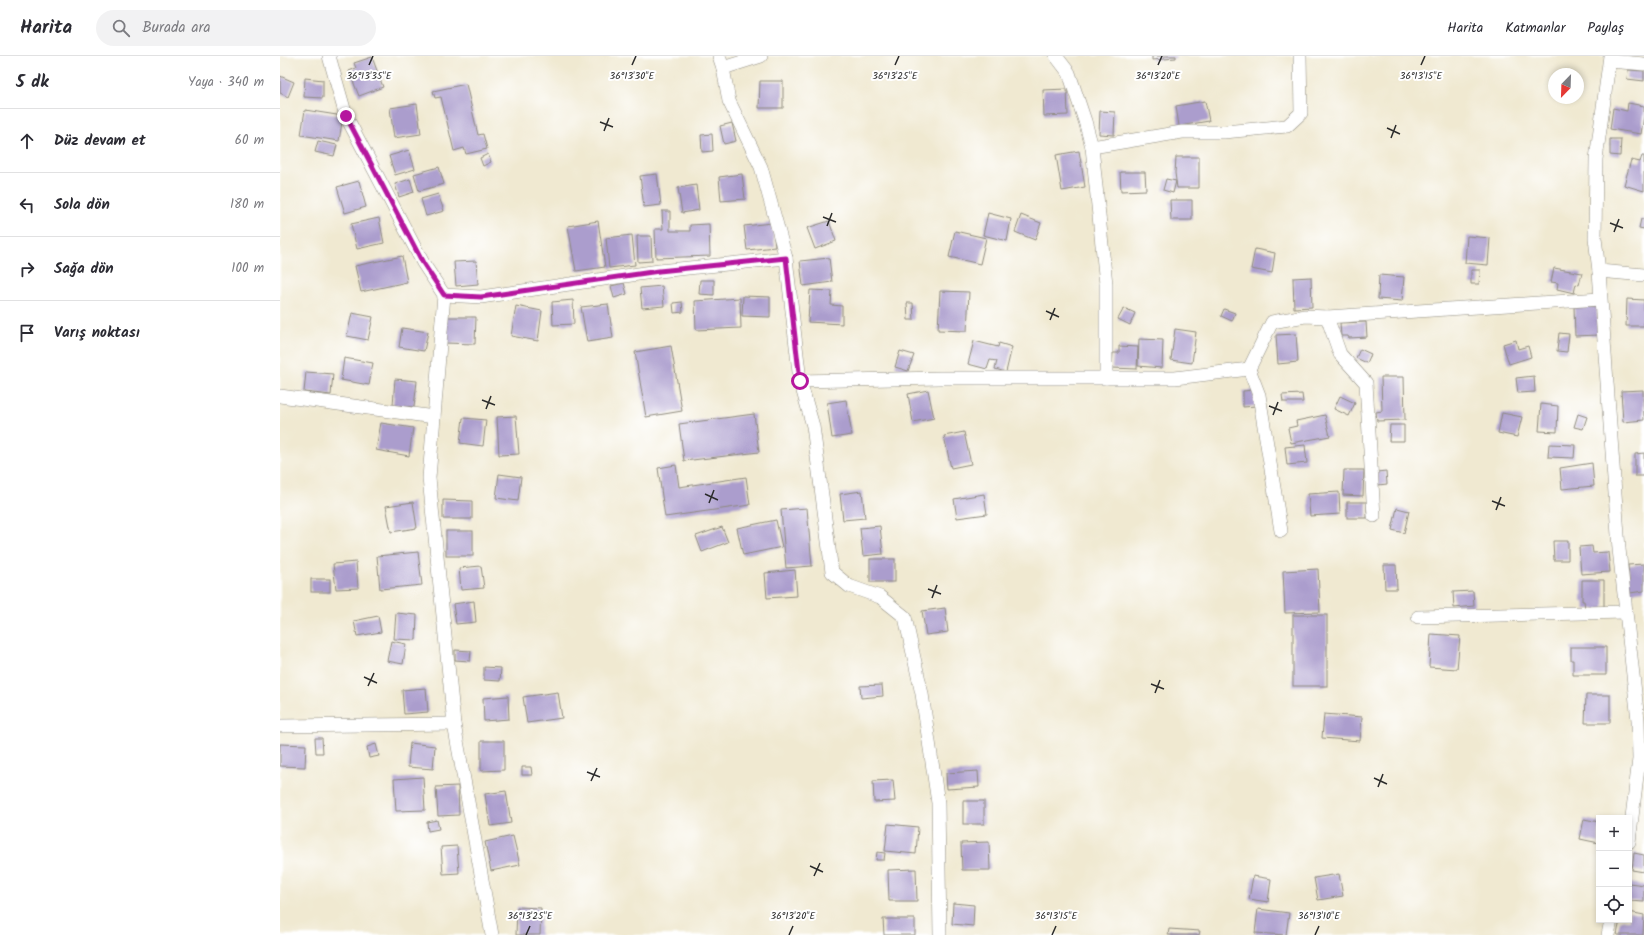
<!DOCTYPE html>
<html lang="tr">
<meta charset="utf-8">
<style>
:root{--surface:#fff;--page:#f2f2f3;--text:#2b2b33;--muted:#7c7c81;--line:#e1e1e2}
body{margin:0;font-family:Kalam,sans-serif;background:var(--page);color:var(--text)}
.controls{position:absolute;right:12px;bottom:12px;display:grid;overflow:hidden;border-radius:0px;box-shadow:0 2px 6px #0003}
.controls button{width:36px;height:36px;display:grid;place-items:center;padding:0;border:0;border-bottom:1px solid var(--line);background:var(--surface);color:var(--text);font:20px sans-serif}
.compass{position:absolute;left:1268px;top:12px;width:36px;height:36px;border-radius:50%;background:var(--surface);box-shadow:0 2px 6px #0003;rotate:203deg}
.stop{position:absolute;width:12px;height:12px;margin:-9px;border:3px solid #b5179e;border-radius:50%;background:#fff}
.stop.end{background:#b5179e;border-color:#fff;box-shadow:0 1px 4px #0008}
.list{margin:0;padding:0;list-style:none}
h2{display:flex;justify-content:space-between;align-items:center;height:52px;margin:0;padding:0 16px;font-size:17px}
h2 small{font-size:13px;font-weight:400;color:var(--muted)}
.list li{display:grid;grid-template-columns:26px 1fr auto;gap:12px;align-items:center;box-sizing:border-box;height:64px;padding:0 16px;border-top:1px solid var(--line)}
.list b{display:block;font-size:15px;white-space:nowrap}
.list em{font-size:13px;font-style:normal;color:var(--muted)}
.icon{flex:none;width:22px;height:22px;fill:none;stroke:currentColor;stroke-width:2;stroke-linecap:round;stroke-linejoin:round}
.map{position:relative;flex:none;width:1364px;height:879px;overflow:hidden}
header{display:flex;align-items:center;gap:24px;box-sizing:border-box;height:56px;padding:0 20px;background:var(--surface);border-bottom:1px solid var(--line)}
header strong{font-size:19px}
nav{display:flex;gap:22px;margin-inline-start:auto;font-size:14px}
.search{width:280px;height:36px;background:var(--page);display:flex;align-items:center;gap:10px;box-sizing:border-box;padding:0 14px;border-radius:22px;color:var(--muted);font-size:15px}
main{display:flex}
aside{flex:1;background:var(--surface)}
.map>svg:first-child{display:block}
.building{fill:#ab9dcd}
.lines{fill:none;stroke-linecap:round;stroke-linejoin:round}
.minor-casing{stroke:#8e8a7e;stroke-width:14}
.minor{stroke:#fff;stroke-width:13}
.route{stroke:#b5179e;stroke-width:5}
.ticks{fill:none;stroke:#2b2b2b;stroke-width:1.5}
.ticks-label{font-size:10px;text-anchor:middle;fill:#2b2b2b;stroke:#fff;stroke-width:4;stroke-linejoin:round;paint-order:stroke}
</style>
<header>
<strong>Harita</strong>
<div class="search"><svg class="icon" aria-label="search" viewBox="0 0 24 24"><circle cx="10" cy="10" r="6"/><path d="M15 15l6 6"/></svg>Burada ara</div>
<nav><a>Harita</a><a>Katmanlar</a><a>Paylaş</a></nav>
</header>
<main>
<aside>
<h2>5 dk<small>Yaya · 340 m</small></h2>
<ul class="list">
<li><svg class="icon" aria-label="ahead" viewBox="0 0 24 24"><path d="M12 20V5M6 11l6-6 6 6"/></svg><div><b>Düz devam et</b></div><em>60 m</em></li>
<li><svg class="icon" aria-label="left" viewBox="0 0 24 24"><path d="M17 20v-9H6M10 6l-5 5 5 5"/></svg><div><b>Sola dön</b></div><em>180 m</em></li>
<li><svg class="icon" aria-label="right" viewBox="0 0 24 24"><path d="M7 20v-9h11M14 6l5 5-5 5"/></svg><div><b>Sağa dön</b></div><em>100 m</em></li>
<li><svg class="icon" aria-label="arrive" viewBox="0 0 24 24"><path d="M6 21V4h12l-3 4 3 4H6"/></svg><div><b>Varış noktası</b></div></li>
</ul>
</aside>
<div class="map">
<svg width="1364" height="879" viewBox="0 0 1364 879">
<rect width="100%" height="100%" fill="#fff"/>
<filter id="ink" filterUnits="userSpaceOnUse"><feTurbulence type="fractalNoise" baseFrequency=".025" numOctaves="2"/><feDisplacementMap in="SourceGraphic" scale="8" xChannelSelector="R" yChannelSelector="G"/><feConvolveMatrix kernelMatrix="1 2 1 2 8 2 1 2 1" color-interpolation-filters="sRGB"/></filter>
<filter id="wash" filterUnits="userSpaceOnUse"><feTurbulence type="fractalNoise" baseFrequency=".012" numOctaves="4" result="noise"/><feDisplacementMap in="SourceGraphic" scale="16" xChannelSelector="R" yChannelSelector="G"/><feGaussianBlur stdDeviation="0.9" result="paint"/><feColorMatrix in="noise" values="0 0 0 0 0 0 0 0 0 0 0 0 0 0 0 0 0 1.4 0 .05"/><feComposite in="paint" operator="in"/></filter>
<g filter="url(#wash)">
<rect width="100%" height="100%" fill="#f0e9d1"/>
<g id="blocks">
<g class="building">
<path d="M872 0H896V2L872 4Z"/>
<path d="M92 1 103 31 79 40 69 15 76 12 74 7Z"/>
<path d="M1348 14 1364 15V25L1347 23Z"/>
<path d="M0 20 14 26 8 41 0 37Z"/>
<path d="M25 22 43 24V42L24 41Z"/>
<path d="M480 25H503V52H479Z"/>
<path d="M186 28 198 79 203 78 207 93 186 98 184 92 174 95 161 41 155 42 153 35Z"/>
<path d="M787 33 788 59 764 60 763 34Z"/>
<path d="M925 45 929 65 899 70 896 50Z"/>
<path d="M1348 47 1364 50V59L1361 78 1330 73 1333 52 1347 55Z"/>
<path d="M137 48 141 78 114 82 110 52Z"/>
<path d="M25 54 63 60 59 85 21 79Z"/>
<path d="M820 55 835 56 834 79 819 78Z"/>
<path d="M452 67 456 85 444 88 440 70Z"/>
<path d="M432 78 433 95 422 96 421 79Z"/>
<path d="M1330 83H1341L1340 100 1330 99Z"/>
<path d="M38 85 57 89 54 100 35 96Z"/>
<path d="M129 94 135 113 115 119 109 100Z"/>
<path d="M799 95 805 131 782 135 776 99Z"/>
<path d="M208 98 211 106 203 110 200 102Z"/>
<path d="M1362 100H1364V135L1344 129 1351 104 1360 106Z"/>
<path d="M896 101H919V132H897L895 117Z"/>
<path d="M159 111 164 128 139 135 134 118Z"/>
<path d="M840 116H865L866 134 841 135Z"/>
<path d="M377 118 381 149 364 151 360 120Z"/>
<path d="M462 118 465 143 441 145 439 121Z"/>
<path d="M130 123 134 136 119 141 115 128Z"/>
<path d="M886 123 896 125 893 137 883 134Z"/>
<path d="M79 125 86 151 65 157 57 131Z"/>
<path d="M416 129 419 154 402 157 398 132Z"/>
<path d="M158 138 164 155 146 160 141 143Z"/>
<path d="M890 144H912V164H891Z"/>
<path d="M382 155H390V175H410V169L429 168 430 200 376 202 375 173H383Z"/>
<path d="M708 157 731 163 727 185 703 179Z"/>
<path d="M741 159 761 167 755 184 735 176Z"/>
<path d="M99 162 104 187 77 193 71 168Z"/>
<path d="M1361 163H1364V173L1359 172Z"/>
<path d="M318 165 325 211 296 215 288 170Z"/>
<path d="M549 165 556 185 535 193 527 172Z"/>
<path d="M492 167 495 191 467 194 464 170Z"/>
<path d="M675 175 706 182 700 208 669 201Z"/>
<path d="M352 179 355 209 329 212 326 182Z"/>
<path d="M357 180H371L372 205 358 206Z"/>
<path d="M1187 180 1210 182 1208 209 1185 207Z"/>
<path d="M975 193 995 197 992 217 971 213Z"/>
<path d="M122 200 127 226 81 236 75 210Z"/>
<path d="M549 202 552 226 523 230 520 205Z"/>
<path d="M196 205 198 228 176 230 174 206Z"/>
<path d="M1274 212 1302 217 1299 229 1296 228 1294 237 1277 233 1278 227 1271 226Z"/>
<path d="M1191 214H1200L1199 228H1191Z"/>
<path d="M1099 219 1124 221 1122 245 1098 243Z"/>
<path d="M1031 221 1032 251 1014 252 1013 222Z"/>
<path d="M420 224H434V239L419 238Z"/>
<path d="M344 227 347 238 334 242 331 230Z"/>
<path d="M382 230 384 250 362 252 360 232Z"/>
<path d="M530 234 552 235 551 249 562 250V268L528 266Z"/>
<path d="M660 235 689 236 687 275 658 274Z"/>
<path d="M463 240 490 241V261L462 260Z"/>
<path d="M460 242 461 272 416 274 415 245Z"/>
<path d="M1347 243 1364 244V270H1346Z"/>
<path d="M293 244 294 268 273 269 272 246Z"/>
<path d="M402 246 403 256 394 257 393 247Z"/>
<path d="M627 247H633L634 264H628Z"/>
<path d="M328 248 333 282 307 286 301 251Z"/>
<path d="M236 250 262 255 258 285 231 280Z"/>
<path d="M1317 250 1318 279 1295 280 1294 251Z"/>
<path d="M844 252 855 257 850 269 838 263Z"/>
<path d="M944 253 955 257 952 265 941 260Z"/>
<path d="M72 257 93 261 88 284 67 280Z"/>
<path d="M165 261H196L195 288 165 287Z"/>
<path d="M1086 266 1087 281 1069 282 1068 280H1061L1060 267Z"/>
<path d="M122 272 148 276 144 295 119 291Z"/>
<path d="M895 273 916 276 912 307 891 304Z"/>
<path d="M1279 277 1289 278 1287 296 1277 295Z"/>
<path d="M1016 278 1018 306 998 308 996 279Z"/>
<path d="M859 283 883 284 882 312 858 310Z"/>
<path d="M1236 284 1238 293 1248 290 1251 301 1229 308 1223 288Z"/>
<path d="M694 285 718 291 719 287 732 291 726 316 715 313 717 305 710 304 707 313 688 308Z"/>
<path d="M391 290 402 355 366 361 355 296Z"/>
<path d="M839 290 858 291 857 313 832 312 833 297H839Z"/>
<path d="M1080 293 1091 298 1087 307 1076 302Z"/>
<path d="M620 295 634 299 628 315 615 311Z"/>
<path d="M64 302 93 307 89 329 61 324Z"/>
<path d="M26 316 53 318 51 339 24 336Z"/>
<path d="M1254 320 1255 336 1238 337 1236 322Z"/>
<path d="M1101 321H1124L1125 364 1097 365 1096 356 1102 355Z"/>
<path d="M115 323 137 325 134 351 113 349Z"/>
<path d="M648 334 654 362 633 366 628 338Z"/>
<path d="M973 334 976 350 963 351V335Z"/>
<path d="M1363 334 1364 364 1343 366 1341 335Z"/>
<path d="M1022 338 1023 346H1003L1002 339Z"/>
<path d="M1060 340 1075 347 1069 360 1054 353Z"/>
<path d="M566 344 572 379 552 382 547 347Z"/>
<path d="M1261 348 1278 350 1277 376 1259 375Z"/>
<path d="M1222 357 1242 361 1237 381 1218 377Z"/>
<path d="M474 358 479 396 404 405 399 368Z"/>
<path d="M1298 358 1307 361 1303 373 1294 371Z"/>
<path d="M1045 359 1050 380 1011 387 1008 372 1017 370 1016 365Z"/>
<path d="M236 360 239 398 219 399 217 361Z"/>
<path d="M183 362 206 364 203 390 180 387Z"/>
<path d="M101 367 133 372 129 400 96 394Z"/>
<path d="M1110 369H1124V385H1109Z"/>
<path d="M684 376 691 408 671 412 664 380Z"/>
<path d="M1269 388 1295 389 1294 402 1268 401Z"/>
<path d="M1025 389 1027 407 1007 409 1005 391Z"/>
<path d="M1364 397V420H1355V398Z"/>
<path d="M1312 407 1314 430 1282 433 1280 412Z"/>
<path d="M396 409 399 431 466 421 470 449 385 461 378 412Z"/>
<path d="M1064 414H1084L1083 440 1063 439Z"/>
<path d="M1106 415 1107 428 1098 429 1097 416Z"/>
<path d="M219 418 241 421 238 445 216 442Z"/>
<path d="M582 435 585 462 563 464 560 438Z"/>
<path d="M1059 436 1060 458 1030 460 1028 438Z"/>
<path d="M704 438 707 458 677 462 674 443Z"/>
<path d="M163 444 192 445V463H163Z"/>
<path d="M133 446 137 472 111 476 106 450Z"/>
<rect x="1067" y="446" width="20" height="16"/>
<path d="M527 452 532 510 506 512 501 454Z"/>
<path d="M1117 452 1129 455 1124 477 1112 474Z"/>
<path d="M496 464 502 491 463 499 457 472Z"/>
<path d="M600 470 603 498 583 500 580 472Z"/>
<path d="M442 471 448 486 422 496 416 480Z"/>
<rect x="166" y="475" width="27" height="25"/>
<path d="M1273 485H1288V504H1274Z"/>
<path d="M1312 490 1313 497 1328 496 1330 516 1301 518 1299 491Z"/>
<path d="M138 496 142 529 100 533 97 500Z"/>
<rect x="590" y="503" width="25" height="23"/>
<path d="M76 506 78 532 56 533 53 508Z"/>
<path d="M1364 508V535L1350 537 1348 509Z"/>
<path d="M1104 509H1116L1117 533H1105Z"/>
<path d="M201 510 204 532 181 534 179 512Z"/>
<path d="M1038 513 1040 556 1005 557 1003 515Z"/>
<path d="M515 514 517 540 487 542 485 517Z"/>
<rect x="31" y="523" width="19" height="13"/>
<path d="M1302 524H1324V553H1305L1304 545H1302Z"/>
<path d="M1193 535 1194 550 1174 552 1173 536Z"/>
<path d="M194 545 196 566 176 568 173 548Z"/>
<path d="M665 552 668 576 646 579 642 555Z"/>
<path d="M116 557 137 559 136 584 114 583Z"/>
<rect x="1013" y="559" width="34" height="71"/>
<path d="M98 560 101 576 77 580 74 565Z"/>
<path d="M1151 578 1180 580 1177 613 1149 611Z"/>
<path d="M111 585 126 588 123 608 107 605Z"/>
<path d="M1291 591H1326V619H1293V604H1291Z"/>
<path d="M175 594 191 595 190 605 175 604Z"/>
<path d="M204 611 221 612 220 625 204 624Z"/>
<path d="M602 629 603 640 581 642 580 630Z"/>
<path d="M146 632 148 656 124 658 122 634Z"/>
<path d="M278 636 282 662 247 667 243 641Z"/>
<path d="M1306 639H1330V667H1305Z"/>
<path d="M228 640 229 663 204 665 203 642Z"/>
<path d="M1044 658 1082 661 1080 685 1042 682Z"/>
<path d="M35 682H42L43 697H36Z"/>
<path d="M201 685H224V714L201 715Z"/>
<path d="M130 687 155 690 153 713 128 711Z"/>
<path d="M0 688 26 689 25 711 0 710Z"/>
<path d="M96 688 99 700 89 702 87 691Z"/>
<path d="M242 711H251L252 719H242Z"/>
<path d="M698 715 699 731 667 733 666 717Z"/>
<path d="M143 721 145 754 116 755 114 723Z"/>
<path d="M613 724 615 745 594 746 593 725Z"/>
<path d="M178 730 179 759 158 760 156 731Z"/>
<path d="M226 735 231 767 210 770 205 738Z"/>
<rect x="683" y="745" width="21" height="23"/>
<path d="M1304 763 1319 766V787L1300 783Z"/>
<path d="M157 764 159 773 148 775 147 766Z"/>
<path d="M608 768 638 771 636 798 605 795Z"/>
<path d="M233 780 240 809 211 815 205 786Z"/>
<path d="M709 786 710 814H682L681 787Z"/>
<path d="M177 790 179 817 163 818 161 791Z"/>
<path d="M597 796 605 797 604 804H596Z"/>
<path d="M1354 797 1364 799V816L1352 814Z"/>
<path d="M636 813 637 845H609L608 814Z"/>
<path d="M1059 818 1063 840 1038 844 1034 822Z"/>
<path d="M973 820 991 823 988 846 969 843Z"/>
<path d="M1349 827 1364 829V846L1349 845Z"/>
<path d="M673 847 694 849 693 870 672 868Z"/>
<path d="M237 851 261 852 260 879H236Z"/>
<path d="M978 853 1009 857 1006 879 975 877Z"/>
<path d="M1349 856 1364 859 1363 879H1337L1340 864H1349Z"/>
<path d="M603 863H635V879H604Z"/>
<path d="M889 873 920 875 919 879H888Z"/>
</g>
</g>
</g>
<g filter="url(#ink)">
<use href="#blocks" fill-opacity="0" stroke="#8e8a7e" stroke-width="1"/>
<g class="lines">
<defs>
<g id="minor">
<path d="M49 0 66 60 143 207 164 239 149 422 174 668 212 879"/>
<path d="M439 0 443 12 449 45 481 111 506 202 520 325 533 370 552 516 569 530 600 541 625 561 642 638 658 747 660 879"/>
<path d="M776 0 789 17 805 65 812 91 826 228V322"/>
<path d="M1330 0 1316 103 1315 182 1319 215 1339 493 1358 664 1359 703 1349 786"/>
<path d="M1330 5 1364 8"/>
<path d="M443 12 481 0"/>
<path d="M812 91 902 76H944L1007 70 1021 57 1020 0"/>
<path d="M1319 215 1364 219"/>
<path d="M164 239 201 241 379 215 506 202"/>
<path d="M1047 261 1060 298 1086 327 1094 460"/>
<path d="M969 313 979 339 1001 475"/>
<path d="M520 325 660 322H895L969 313 992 266 1025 260 1047 261 1320 243"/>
<path d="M0 340 154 361"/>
<path d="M1138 561 1345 556"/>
<path d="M0 670 174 668"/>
<path d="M1328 879 1331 864"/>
</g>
</defs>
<use href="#minor" class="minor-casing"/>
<use href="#minor" class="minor"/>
</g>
</g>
<g class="lines" filter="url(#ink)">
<path class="route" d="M66 60 143 207 164 239 201 241 379 215 506 202 520 325"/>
</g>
<path class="ticks" d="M89 9 93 0M352 9 356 0M615 9 619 0M878 9 882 0M1141 9 1145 0M320 66 333 71M1107 72 1120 78M324 75 329 62M1111 82 1116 69M543 161 556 166M1330 167 1343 172M547 170 552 157M1334 176 1339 163M766 255 779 261M770 264 775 252M202 344 215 349M989 350 1002 355M206 353 211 340M993 359 998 346M425 438 438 444M1212 445 1225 450M429 447 434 434M1216 454 1221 441M648 533 661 538M652 542 657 529M84 621 97 627M871 628 884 633M88 630 94 617M875 637 880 624M307 716 320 721M1094 722 1107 728M311 725 317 712M1098 731 1103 718M530 810 543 816M534 820 540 807M246 879 250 870M509 879 513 870M772 879 776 870M1035 879 1039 870"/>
<g class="ticks-label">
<text x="89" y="23">36°13'35"E</text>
<text x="615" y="23">36°13'25"E</text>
<text x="878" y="23">36°13'20"E</text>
<text x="1141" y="23">36°13'15"E</text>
<text x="352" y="23">36°13'30"E</text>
<text x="250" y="863">36°13'25"E</text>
<text x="513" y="863">36°13'20"E</text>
<text x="776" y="863">36°13'15"E</text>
<text x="1039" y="863">36°13'10"E</text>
</g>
</svg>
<div class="controls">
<button>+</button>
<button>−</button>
<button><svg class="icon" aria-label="locate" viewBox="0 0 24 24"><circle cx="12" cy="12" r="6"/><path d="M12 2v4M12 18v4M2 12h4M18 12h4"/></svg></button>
</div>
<svg class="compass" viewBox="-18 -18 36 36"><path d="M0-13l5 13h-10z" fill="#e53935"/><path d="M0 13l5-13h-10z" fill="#7c7c81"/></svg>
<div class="stop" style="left:520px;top:325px"></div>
<div class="stop end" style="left:66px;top:60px"></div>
</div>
</main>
